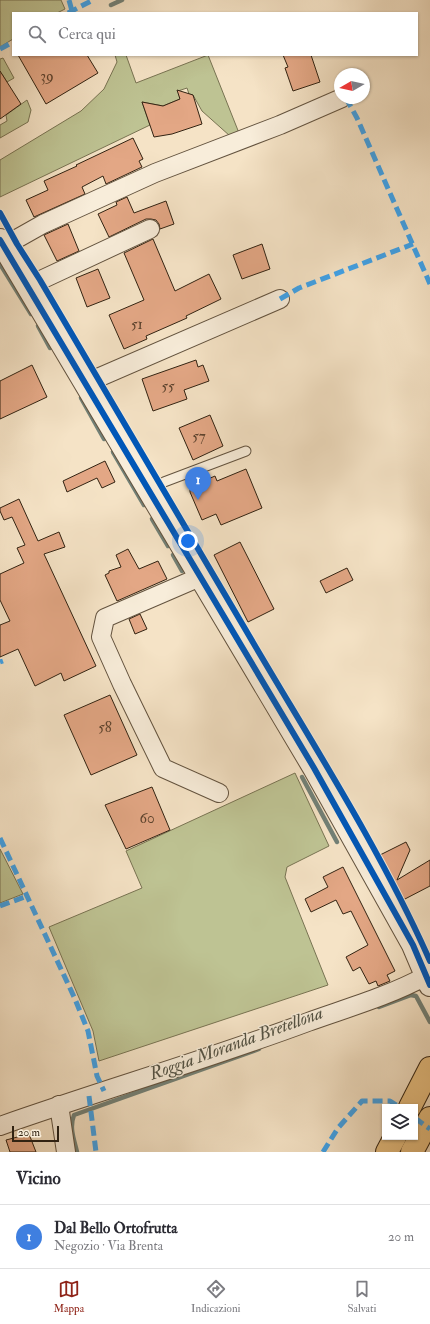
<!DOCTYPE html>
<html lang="it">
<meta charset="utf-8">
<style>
:root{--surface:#fff;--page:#f2f2f3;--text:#2b2b33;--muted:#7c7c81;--line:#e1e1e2;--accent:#8f2418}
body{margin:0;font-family:"IM FELL Double Pica",serif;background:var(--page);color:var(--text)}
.controls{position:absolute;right:12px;bottom:12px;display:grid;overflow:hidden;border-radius:0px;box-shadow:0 1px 3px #0004}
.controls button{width:36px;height:36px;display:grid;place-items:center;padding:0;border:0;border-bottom:1px solid var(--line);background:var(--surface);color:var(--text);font:20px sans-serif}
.compass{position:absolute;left:334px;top:68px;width:36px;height:36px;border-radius:50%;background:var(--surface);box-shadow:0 1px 3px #0004;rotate:261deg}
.scale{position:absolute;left:12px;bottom:10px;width:47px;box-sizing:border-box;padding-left:4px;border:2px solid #322312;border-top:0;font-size:11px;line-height:14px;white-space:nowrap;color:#322312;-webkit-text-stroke:3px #f8edda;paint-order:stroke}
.you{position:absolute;left:188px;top:541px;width:14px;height:14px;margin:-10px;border:3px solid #fff;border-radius:50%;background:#1a73e8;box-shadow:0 0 0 6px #1a73e833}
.badge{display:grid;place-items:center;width:26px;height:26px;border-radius:50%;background:var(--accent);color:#fff;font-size:13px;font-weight:700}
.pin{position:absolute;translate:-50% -33px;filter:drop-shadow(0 1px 2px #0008)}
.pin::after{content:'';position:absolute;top:21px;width:14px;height:12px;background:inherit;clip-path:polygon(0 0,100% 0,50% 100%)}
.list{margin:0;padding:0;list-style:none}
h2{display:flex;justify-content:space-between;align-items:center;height:52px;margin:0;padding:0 16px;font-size:17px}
h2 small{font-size:13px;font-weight:400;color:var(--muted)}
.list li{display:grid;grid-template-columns:26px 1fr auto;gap:12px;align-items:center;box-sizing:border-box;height:64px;padding:0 16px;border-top:1px solid var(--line)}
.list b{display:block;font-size:15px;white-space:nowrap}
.list p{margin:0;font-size:13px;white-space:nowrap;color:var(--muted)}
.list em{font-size:13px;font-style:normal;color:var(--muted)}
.icon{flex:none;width:22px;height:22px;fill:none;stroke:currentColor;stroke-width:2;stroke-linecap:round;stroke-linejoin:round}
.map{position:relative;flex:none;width:430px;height:1152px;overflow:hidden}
.search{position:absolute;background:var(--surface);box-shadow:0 1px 3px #0004;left:12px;right:12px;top:12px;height:44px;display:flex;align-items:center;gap:10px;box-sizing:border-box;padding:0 14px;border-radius:0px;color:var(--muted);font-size:15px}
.sheet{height:116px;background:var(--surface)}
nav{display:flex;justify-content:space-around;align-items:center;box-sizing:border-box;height:56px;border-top:1px solid var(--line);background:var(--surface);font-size:11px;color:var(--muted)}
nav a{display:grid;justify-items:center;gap:2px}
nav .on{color:var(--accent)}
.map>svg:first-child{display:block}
.green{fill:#bec393;stroke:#787352}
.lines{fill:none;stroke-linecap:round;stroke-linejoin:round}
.stream{stroke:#728076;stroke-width:4.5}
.building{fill:#e3a785;stroke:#322312}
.service-casing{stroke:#63533f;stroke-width:11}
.minor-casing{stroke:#63533f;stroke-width:20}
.tertiary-casing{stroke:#63533f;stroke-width:24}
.trunk-casing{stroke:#322312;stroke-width:24}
.service{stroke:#f8edda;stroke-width:9}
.minor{stroke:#f8edda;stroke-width:18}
.tertiary{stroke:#f8edda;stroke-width:22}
.trunk{stroke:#eac283;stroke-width:22}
.quiet{stroke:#3ea2ea;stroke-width:5;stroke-dasharray:10 5;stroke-linecap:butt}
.cycleway-casing{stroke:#f8edda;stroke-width:8}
.cycleway{stroke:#0057b8;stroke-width:6}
.labels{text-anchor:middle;stroke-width:3;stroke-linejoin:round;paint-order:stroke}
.number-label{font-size:15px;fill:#5e442f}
.water-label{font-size:18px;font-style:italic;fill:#525244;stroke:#f8edda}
</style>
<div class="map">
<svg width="430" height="1152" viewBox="0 0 430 1152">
<rect width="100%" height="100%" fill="#f5e3c6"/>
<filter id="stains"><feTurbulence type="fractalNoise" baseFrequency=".005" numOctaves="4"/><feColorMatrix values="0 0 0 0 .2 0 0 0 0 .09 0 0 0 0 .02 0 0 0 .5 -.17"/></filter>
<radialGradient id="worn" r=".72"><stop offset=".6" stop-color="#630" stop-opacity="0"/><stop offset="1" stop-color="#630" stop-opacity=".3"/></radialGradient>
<g class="green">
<path d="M0 0H61L65 9 57 13H13V39L0 47Z"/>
<path d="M115 55H126L136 83 208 55 239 133 230 136 202 111 193 95 189 94 187 88 178 91 180 99 163 106 142 102 150 125 0 197V160L81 111 104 89 117 62Z"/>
<path d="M3 58 14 78 7 82 2 74 0 75V59Z"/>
<path d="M27 100 31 110 28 122 0 138V125L7 121 6 115Z"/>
<path d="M295 773 329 846 287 867 285 877 328 985 99 1061 93 1031 49 927 142 888 126 851Z"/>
<path d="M0 849 23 894 0 903Z"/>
</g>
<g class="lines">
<g class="stream">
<path d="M111 5 122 0"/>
<path d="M0 264 31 314"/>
<path d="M38 326 50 348"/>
<path d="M81 398 104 439"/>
<path d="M113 452 144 505"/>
<path d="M152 519 168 546"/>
<path d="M173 555 182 571"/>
<path d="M302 777 337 842"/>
<path d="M379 1007 411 995 416 996 430 1022"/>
<path d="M77 1152C74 1139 69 1128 74 1115L259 1049"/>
</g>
</g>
<g class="building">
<path d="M18 55H87L98 73 46 104Z"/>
<path d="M283 55H311L320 82 293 91 285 68 288 67Z"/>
<path d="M0 71 21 104 0 119Z"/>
<path d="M177 90 193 95 202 124 172 134 154 137 142 102 163 106 180 99Z"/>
<path d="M133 138 143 159 139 161 142 167 106 184 103 176 82 187 85 194 34 217 26 200 48 190 44 181 77 166 76 165Z"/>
<path d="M127 197 134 213 166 201 174 224 160 229 159 224 156 220 151 219H146L109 237 98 214 117 205 116 202Z"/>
<path d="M68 224 79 251 57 261 44 235Z"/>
<path d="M153 239 175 291 209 274 221 299 186 316 187 318 146 336 147 339 124 349 109 315 144 300 124 253Z"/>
<path d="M262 244 270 269 242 279 233 255Z"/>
<path d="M98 269 110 298 87 307 76 278Z"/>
<path d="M196 360 198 367 203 365 209 381 184 390 187 399 153 411 142 379Z"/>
<path d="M32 365 47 397 0 419V381Z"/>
<path d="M210 415 223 446 193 460 179 428Z"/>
<path d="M105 461 115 482 102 488 97 478 67 492 63 481Z"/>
<path d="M246 469 262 508 221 525 216 514 202 520 190 492V487L215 476 217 481Z"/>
<path d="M19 499 38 541 59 532 65 547 44 554 96 666 64 681 61 673 35 686 18 649 0 657V625L10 621 0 600V574L24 563 17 548 25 545 12 517 4 520 0 511V508Z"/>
<path d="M240 542 274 609 248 622 214 555Z"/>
<path d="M128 549 139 569 158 561 167 579 117 601 105 575 109 573V571L121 567 116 555Z"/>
<path d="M347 568 353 580 326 593 320 581Z"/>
<path d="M140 614 147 629 135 634 129 619Z"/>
<path d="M110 695 137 755 91 775 64 715Z"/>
<path d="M152 787 170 830 126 849 105 805Z"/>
<path d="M406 842 410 850 397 880 430 860V886L403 900 380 855Z"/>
<path d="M343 867 395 971 387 975 390 981 378 986 376 981 369 984 360 967 353 971 346 957 368 945 351 911 343 914 336 900 311 912 305 899 328 887 323 877Z"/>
<path d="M29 1134 36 1152H10L6 1140Z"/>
</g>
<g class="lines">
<defs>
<path id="service" d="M149 490 164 482 246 451"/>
<g id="minor">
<path d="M4 246 43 224 155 173 280 125 342 98"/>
<path d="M28 286 150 229"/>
<path d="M86 383 280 299"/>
<path d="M200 577 105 618 101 637 122 684 163 768 219 793"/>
<path d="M59 1105 66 1152"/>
<path d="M0 1126C102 1090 206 1060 308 1022 347 1008 389 996 426 976"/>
</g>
<path id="tertiary" d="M0 240 314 768 413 945 430 985"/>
<g id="trunk">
<path d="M410 1107 430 1068"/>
<path d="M387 1152 395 1137"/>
<path d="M412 1152 430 1118"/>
</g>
</defs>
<use href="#service" class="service-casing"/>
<use href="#minor" class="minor-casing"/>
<use href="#tertiary" class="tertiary-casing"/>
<use href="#trunk" class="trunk-casing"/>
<use href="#service" class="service"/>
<use href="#minor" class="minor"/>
<use href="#tertiary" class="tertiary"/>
<use href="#trunk" class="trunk"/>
<g class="quiet">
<path d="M69 0 72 11"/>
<path d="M68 13 93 0"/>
<path d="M0 49 13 42"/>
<path d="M346 98 357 118 430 284"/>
<path d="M280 299 299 288 413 244"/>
<path d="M0 662 3 661"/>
<path d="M0 838 75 999 88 1031 97 1076 104 1091"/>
<path d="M0 906 27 896"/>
<path d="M89 1096 96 1152"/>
<path d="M415 1118 430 1129"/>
<path d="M323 1152 338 1128 362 1101H390L399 1107"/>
</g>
<defs>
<g id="cycleway">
<path d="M0 213 17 244 40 280C108 396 176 511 244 627 308 737 378 844 430 961"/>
<path d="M0 240 314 768 413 945 430 985"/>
</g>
</defs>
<use href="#cycleway" class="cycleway-casing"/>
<use href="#cycleway" class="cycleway"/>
</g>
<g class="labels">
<g class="number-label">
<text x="47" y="81">39</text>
<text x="137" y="329">51</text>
<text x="168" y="391">55</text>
<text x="199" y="441">57</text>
<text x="105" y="732">58</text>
<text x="147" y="823">60</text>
</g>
<g class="water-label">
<text transform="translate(236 1043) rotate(-20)" y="6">Roggia Moranda Bretellona</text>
</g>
</g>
<rect width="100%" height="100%" filter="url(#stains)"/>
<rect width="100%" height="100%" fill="url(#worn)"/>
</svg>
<div class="controls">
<button><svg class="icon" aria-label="layers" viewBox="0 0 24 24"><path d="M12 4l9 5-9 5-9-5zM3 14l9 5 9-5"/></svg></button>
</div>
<svg class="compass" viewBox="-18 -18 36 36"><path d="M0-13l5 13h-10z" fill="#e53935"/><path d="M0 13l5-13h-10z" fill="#7c7c81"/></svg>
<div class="scale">20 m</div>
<div class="you"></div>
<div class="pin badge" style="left:198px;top:500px;background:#3f7fe0">1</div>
<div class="search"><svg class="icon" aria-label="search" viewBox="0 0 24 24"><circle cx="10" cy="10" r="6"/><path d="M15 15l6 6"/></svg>Cerca qui</div>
</div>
<section class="sheet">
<h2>Vicino<small></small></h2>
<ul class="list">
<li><span class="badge" style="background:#3f7fe0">1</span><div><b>Dal Bello Ortofrutta</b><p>Negozio · Via Brenta</p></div><em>20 m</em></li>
</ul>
</section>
<nav>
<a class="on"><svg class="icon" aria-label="map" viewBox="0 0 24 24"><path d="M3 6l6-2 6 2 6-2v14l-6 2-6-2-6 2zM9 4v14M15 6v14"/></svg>Mappa</a>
<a><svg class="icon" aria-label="directions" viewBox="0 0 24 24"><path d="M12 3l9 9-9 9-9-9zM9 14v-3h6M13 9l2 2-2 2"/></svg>Indicazioni</a>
<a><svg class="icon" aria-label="saved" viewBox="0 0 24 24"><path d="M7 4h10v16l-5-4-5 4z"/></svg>Salvati</a>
</nav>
